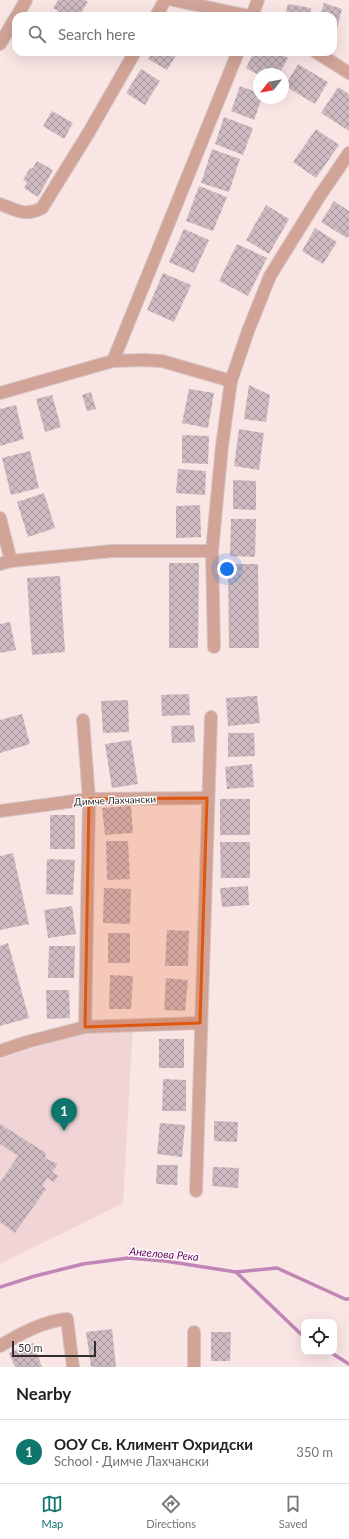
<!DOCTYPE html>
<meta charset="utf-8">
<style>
:root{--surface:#fff;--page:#f6f6f6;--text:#222;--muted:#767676;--line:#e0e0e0;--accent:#0f766e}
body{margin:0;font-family:Lato,sans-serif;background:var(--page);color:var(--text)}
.controls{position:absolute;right:12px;bottom:12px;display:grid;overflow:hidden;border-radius:8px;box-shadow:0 4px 16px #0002}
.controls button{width:36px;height:36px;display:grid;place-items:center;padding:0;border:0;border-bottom:1px solid var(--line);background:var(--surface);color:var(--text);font:20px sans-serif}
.compass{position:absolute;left:253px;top:68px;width:36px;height:36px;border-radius:50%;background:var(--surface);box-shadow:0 4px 16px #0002;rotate:239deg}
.scale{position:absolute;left:12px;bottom:10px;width:84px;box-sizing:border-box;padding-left:4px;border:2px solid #342d2d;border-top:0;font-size:11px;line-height:14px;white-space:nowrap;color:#342d2d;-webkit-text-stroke:3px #fff;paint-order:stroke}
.you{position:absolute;left:227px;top:569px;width:14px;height:14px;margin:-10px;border:3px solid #fff;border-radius:50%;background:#1a73e8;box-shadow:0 0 0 6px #1a73e833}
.badge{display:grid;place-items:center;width:26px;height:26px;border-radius:50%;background:var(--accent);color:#fff;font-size:13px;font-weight:700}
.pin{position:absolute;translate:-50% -33px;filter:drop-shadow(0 1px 2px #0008)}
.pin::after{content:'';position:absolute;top:21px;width:14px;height:12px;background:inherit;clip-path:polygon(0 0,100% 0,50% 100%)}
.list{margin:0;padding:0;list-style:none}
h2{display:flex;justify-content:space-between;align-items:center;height:52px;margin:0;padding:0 16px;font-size:17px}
h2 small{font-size:13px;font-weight:400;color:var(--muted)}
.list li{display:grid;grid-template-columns:26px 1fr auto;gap:12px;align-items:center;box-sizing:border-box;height:64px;padding:0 16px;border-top:1px solid var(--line)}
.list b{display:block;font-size:15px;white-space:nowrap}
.list p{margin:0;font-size:13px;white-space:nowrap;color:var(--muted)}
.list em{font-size:13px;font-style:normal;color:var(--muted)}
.icon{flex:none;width:22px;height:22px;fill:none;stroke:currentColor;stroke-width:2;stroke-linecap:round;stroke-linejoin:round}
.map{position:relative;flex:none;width:349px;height:1367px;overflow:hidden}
.search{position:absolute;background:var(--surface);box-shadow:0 4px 16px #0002;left:12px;right:12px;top:12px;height:44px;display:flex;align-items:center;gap:10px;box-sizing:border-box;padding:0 14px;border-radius:12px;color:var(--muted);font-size:15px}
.sheet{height:116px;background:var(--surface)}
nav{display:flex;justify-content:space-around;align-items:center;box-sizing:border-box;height:56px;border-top:1px solid var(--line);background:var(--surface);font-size:11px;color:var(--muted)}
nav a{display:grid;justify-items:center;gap:2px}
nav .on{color:var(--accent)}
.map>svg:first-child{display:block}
.built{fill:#f1d4d5}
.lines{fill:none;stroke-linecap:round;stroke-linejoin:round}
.stream{stroke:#c086b6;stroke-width:3.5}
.building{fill:url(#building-cross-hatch)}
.minor-casing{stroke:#d6c4c4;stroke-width:14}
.minor{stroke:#d1a497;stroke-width:12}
.marked{fill:#df570e;fill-opacity:0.2;stroke:#df570e;stroke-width:3;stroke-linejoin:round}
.labels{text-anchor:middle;stroke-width:3;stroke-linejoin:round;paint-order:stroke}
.street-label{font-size:10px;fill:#342d2d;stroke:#fff}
.water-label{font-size:11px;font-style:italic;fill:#63005b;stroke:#fff}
</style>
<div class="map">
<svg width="349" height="1367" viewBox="0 0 349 1367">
<defs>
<pattern id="building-cross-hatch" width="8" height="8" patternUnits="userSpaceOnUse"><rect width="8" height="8" fill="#cebbc2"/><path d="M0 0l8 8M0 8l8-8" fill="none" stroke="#a8989e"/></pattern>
</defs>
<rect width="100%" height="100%" fill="#fae5e5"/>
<path class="built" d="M133 1025 123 1203 0 1264V1059L81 1034Z"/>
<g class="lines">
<g class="stream">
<path d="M236 1272 277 1268 345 1299H349"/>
<path d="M0 1287 35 1276 83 1264 128 1258 165 1261 236 1272 304 1337"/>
<path d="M330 1352 349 1364"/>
</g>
</g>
<g class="building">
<path d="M58 0H85L88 2 79 16H66L53 8Z"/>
<path d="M324 3 342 9 336 33H333V16H320Z"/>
<path d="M288 4 311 8 310 16H285Z"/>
<path d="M152 52H178L167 70 148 59Z"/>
<path d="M254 52H278L288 58 279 74H259V75L246 68Z"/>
<path d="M298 64 328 82 315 104 285 86Z"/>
<path d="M141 69 160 81 145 105 126 93Z"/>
<path d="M240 86 259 93V98H262L254 120 231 111Z"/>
<path d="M338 87 349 94V131L321 113Z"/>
<path d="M52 111 73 123 64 139 43 126Z"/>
<path d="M224 117 253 128 243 155 215 144Z"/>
<path d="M316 129 339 145 316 178 293 162Z"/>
<path d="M212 149 240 159 229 192 201 183Z"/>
<path d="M37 161 53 170 38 197 24 188 27 182 23 180 30 168 32 169Z"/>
<path d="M199 186 227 197 213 231 186 221Z"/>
<path d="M334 201 349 211V235L347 238 321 222Z"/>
<path d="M266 205 289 219 269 254 246 240Z"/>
<path d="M315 228 337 242 323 264 302 251Z"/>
<path d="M184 229 209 240 194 273 169 262Z"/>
<path d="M237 244 267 258 248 296 219 281Z"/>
<path d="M163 273 191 285 174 322 147 310Z"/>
<path d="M249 385 270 395 266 422 244 419Z"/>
<path d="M189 389 214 393 208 428 182 423Z"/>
<path d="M91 392 96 409 87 411 82 395Z"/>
<path d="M52 395 61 427 45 432 36 399Z"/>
<path d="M16 405 24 439 0 446V409Z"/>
<path d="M239 429 264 433 259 470 234 466Z"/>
<path d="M182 435 209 436 208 464 182 463Z"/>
<path d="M30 451 39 488 11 495 2 458Z"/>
<path d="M178 469 206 471 205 495 176 493Z"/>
<path d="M233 480 256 481V510L233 509Z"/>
<path d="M44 493 55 528 28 537 17 502Z"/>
<path d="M200 505 201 537 176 538V506Z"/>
<path d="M231 519H256L255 557 230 556Z"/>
<path d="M169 563H199L198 648H169Z"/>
<path d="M228 564H258L259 648H229Z"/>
<path d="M60 576 65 652 32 655 27 578Z"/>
<path d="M10 622 16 650 0 653V624Z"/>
<path d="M189 694 190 715 162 716 161 695Z"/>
<path d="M257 696 260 723 228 726 226 698Z"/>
<path d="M128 700 129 732 103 733 101 701Z"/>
<path d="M22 714 30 744 0 753V720Z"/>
<path d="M194 725 195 742 172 743 171 726Z"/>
<path d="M228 733H254L255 756 228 757Z"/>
<path d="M131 740 138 784 112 788 105 744Z"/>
<path d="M252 764 254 787 227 789 225 767Z"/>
<rect x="220" y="799" width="30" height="36"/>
<path d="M131 806 133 833 105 835 102 808Z"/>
<rect x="50" y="815" width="25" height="34"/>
<path d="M106 841H128L130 879 107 880Z"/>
<path d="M220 842H250V878H221Z"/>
<path d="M13 853 29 924 0 930V856Z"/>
<path d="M47 859 75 860 73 895 46 894Z"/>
<path d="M248 886 249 905 222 907 220 888Z"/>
<path d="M104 888 131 889 130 924 103 923Z"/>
<path d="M72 906 76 934 48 938 44 910Z"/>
<path d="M167 930 189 931 188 966H165Z"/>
<rect x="108" y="933" width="22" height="30"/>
<path d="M8 943 29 1018 0 1026V946Z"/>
<path d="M49 946H75L74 978H48Z"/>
<path d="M110 975 133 976 131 1009H109Z"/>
<path d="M166 978 188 980 185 1011 164 1010Z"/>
<path d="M46 990H69L70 1018 47 1019Z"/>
<rect x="159" y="1039" width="25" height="29"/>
<path d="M163 1079 186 1080V1111H162Z"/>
<path d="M214 1121 238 1122 237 1142 214 1141Z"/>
<path d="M160 1123 185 1125 182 1157 157 1154Z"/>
<path d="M0 1124 46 1153 45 1158 58 1164 52 1172 58 1176 54 1182 47 1178 42 1186 46 1189 15 1233 0 1222V1182L18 1156 0 1144Z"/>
<path d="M157 1165H178L177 1185 156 1184Z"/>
<path d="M213 1167 239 1168 238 1188 212 1186Z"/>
<path d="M112 1329 116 1367H91L86 1332Z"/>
<path d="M211 1332H231L230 1361H211Z"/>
<path d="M33 1343 42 1367H15L9 1353Z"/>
</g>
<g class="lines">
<defs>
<g id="minor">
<path d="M173 0 249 16"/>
<path d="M17 16 26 0"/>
<path d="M156 16 165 0"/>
<path d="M252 16 258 0"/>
<path d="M0 44 16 17"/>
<path d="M316 52 349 73"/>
<path d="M0 204C16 210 25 217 42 208L89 132 135 52"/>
<path d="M113 361 238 52"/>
<path d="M0 393 113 361 143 360 162 361 231 381"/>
<path d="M0 518 11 561"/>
<path d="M0 564 11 561 112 551H212"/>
<path d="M214 647 212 551 222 446 231 381 248 331 270 276 319 197 349 153"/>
<path d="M83 720 89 799 85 1027"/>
<path d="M0 811 89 799 207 798"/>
<path d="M0 1051 27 1042 85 1027 200 1023"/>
<path d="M196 1191 211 717"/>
<path d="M194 1332V1367"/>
<path d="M0 1346C20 1334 43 1321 67 1319L73 1367"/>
</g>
</defs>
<use href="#minor" class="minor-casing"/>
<use href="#minor" class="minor"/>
</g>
<path class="marked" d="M207 798 200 1023 85 1027 89 799Z"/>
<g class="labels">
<g class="street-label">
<text transform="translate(115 800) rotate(-2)" y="4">Димче Лахчански</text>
</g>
<g class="water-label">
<text transform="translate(164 1254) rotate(5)" y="4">Ангелова Река</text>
</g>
</g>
</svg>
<div class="controls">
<button><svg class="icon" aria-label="locate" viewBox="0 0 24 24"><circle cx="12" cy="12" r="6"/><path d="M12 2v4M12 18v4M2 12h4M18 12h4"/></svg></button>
</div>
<svg class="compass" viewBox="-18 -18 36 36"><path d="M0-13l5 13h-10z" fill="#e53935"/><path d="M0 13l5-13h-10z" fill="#767676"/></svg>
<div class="scale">50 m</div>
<div class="you"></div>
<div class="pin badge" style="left:64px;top:1131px">1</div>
<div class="search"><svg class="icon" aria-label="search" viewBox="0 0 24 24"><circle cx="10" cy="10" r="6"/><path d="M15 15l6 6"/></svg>Search here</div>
</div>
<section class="sheet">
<h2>Nearby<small></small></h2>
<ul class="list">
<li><span class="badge">1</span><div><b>ООУ Св. Климент Охридски</b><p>School · Димче Лахчански</p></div><em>350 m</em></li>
</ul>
</section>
<nav>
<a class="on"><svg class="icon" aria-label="map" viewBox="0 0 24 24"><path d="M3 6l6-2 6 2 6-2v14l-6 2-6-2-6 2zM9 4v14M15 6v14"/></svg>Map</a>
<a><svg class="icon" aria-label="directions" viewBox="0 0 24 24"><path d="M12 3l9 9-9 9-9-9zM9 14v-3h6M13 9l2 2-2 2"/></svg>Directions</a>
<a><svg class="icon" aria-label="saved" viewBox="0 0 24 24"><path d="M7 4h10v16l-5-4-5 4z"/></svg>Saved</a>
</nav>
